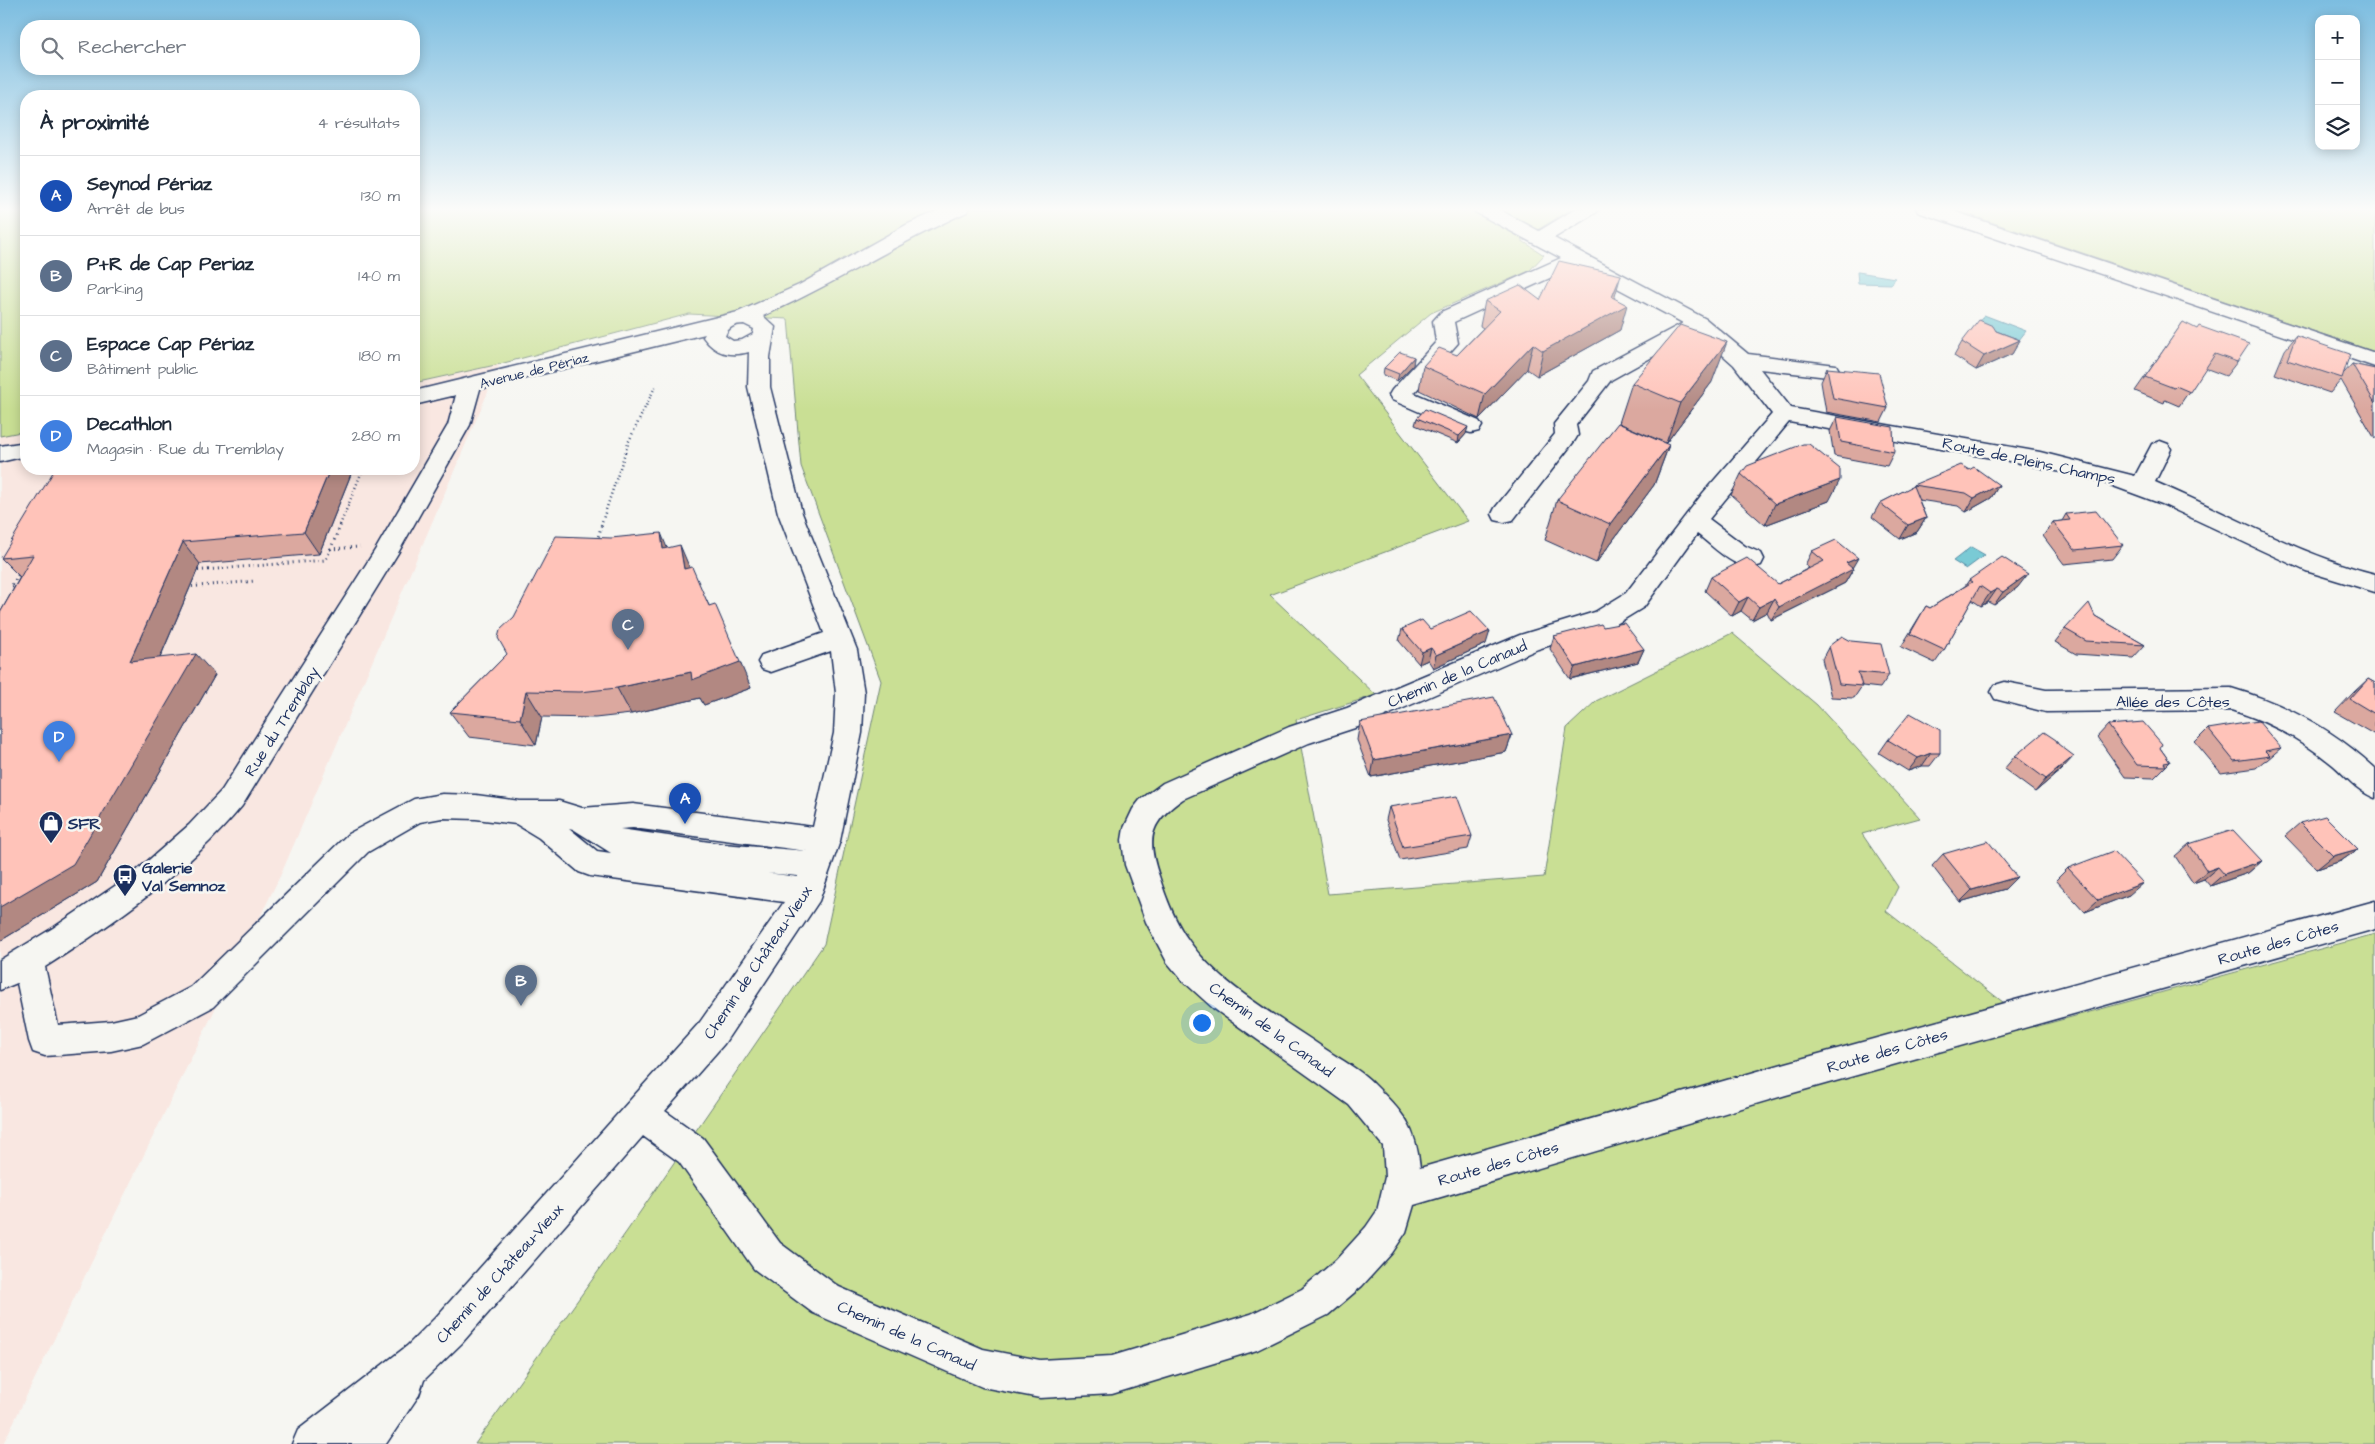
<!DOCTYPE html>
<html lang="fr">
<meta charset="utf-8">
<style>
:root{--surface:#fff;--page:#f6f6f7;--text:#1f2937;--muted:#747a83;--line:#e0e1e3;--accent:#0f766e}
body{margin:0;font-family:"Architects Daughter",sans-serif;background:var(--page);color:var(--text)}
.controls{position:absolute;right:15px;top:15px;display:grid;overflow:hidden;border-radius:10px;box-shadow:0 2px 12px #0003}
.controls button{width:45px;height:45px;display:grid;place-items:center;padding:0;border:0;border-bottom:1px solid var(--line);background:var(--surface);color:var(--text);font:25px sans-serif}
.you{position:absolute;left:1201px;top:1022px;width:18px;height:18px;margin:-12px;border:4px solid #fff;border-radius:50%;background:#1a73e8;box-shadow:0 0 0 8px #1a73e833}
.badge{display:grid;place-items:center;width:32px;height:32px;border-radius:50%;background:var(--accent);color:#fff;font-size:16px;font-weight:700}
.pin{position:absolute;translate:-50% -41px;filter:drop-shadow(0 1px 2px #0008)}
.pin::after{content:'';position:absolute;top:26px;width:18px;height:15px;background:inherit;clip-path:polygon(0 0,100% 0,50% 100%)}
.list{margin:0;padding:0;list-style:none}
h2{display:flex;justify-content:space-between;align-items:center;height:65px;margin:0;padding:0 20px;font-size:21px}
h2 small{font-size:16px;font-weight:400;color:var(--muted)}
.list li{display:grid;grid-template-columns:32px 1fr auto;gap:15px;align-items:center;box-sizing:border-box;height:80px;padding:0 20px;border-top:1px solid var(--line)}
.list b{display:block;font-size:19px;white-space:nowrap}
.list p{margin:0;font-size:16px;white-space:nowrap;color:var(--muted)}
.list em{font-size:16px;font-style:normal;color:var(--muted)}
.icon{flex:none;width:28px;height:28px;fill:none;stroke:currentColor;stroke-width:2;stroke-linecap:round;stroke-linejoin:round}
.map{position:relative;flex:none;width:2375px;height:1444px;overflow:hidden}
.search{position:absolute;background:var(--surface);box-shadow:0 2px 12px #0003;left:20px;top:20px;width:400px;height:55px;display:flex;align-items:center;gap:12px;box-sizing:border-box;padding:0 18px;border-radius:20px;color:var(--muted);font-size:19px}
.panel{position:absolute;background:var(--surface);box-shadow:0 2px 12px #0003;left:20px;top:90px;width:400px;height:385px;border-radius:20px}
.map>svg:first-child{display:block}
.built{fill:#f9e7e1}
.green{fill:#c9df94;stroke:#728779}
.water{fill:#7acad5;stroke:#548ca5}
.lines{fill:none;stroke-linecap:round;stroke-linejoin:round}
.minor-casing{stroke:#1b2f5e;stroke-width:3}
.path-far1{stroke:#1b2f5e;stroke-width:2.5;stroke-dasharray:1 3;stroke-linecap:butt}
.path{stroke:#1b2f5e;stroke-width:3;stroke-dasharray:1 4;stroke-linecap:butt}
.minor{fill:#f6f6f2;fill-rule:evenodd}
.wall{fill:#dba89f;stroke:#1b2f5e}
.shaded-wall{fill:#b28882;stroke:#1b2f5e}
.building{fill:#ffc3b9;stroke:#1b2f5e}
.labels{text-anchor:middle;stroke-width:5;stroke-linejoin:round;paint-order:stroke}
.far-street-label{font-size:14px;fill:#1b2f5e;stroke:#f6f6f2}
.street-label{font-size:16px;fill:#1b2f5e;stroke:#f6f6f2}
.poi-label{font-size:16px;font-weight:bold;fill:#1b2f5e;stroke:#f6f6f2;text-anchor:start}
</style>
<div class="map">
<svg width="2375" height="1444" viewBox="0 0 2375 1444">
<rect width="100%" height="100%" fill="#f6f6f2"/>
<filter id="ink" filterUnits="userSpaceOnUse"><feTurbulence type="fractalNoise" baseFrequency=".02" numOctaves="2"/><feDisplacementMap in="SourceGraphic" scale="10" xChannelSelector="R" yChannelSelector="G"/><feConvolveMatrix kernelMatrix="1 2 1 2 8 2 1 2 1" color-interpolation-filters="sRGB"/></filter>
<g filter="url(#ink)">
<path class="built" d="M500 364 282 872 3 1444H0V436L26 431V469H414V383Z"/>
<g class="green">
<path d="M0 208H26V431L0 436Z"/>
<path d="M414 208H1573L1521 240 1544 255 1529 271 1431 313 1356 375 1468 521 1270 595 1376 695 1296 720 1328 894 1544 877 1567 728 1596 701 1732 633 1817 705 1920 818 1862 834 1898 887 1886 911 2035 1027 2375 934V1444H475L627 1231 824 944 881 681 801 466 788 319 689 314 500 364 414 383Z"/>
<path d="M1950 208H2375V352Z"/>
</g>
<g class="water">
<path d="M1857 272H1858L1895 278 1892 284 1858 283Z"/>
<path d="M1984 315 2026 331 2019 340 1978 324Z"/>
<path d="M1971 547 1985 555 1966 569 1953 561Z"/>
</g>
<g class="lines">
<defs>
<g id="minor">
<path d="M944 208H969L967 212C897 243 833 285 763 316L775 327 770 357V387L802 513 857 650 864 693 862 733 840 841 819 901 724 1044 665 1111 703 1138 780 1243 839 1287 983 1349 1040 1360 1112 1356 1251 1314 1302 1289 1336 1260 1366 1227 1377 1211 1385 1177 1383 1146 1349 1105 1213 1008 1183 981 1167 962 1146 922 1125 865 1122 840 1124 828 1133 809 1140 800 1163 783 1289 727 1347 708 1520 635 1595 612 1626 593 1703 493 1772 414 1734 365 1697 332 1611 380 1576 425 1578 435 1575 440 1513 520 1504 522 1495 520 1492 514 1495 508 1555 434 1554 424 1589 381 1593 371 1683 323 1576 266 1454 322 1458 343 1414 393 1479 421 1482 426 1479 431 1471 433 1463 431 1392 400 1389 395 1392 390 1436 342 1433 321 1441 312 1561 258 1475 212 1473 208H1496L1539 231 1577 208H1599L1597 212 1554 238 1706 319 1748 354 1836 365 1839 370 1836 375 1828 377 1760 369 1791 408 2040 452 2135 476 2152 444 2160 441 2168 444 2171 449 2155 482C2228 513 2297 554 2375 574V592L2306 571 2162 504 2097 480 2020 463 1789 422 1709 519 1745 546 1761 553 1764 559 1761 565C1736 573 1716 548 1697 534L1644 607 1613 626 1538 649 1367 724 1309 743 1183 799C1150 822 1146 838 1159 876 1166 898 1175 922 1189 941 1220 986 1281 1018 1325 1049 1341 1060 1361 1070 1374 1084 1403 1113 1416 1126 1420 1168L1786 1063 2375 901V929L1786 1095 1414 1205 1406 1232 1392 1253 1362 1286 1328 1315 1257 1350 1112 1394 1040 1398 982 1387 813 1313 754 1269 679 1162 643 1136 462 1343 424 1380 419 1395 386 1444H292L298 1430 407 1346 436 1317 700 1022 784 902 590 876 579 872 539 838 516 824 476 819 442 818 420 822 368 852 213 1007 143 1044 111 1051 45 1056 33 1052 29 1041 17 983 0 990V960L53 928 134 873 189 825 222 790 377 547 448 425 456 395 414 405V391L738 312 799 285 906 225ZM744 324 754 329 753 334 742 340 733 341 725 336C728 327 735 324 744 324ZM705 334 703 337C715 354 730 357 749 352L748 387 778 513 824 633 762 655 758 662 762 669 771 672 831 651 836 693 834 733 813 827 633 804 582 808 559 801H520L476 795 442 794 414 799 348 834 191 987 138 1015 111 1021 58 1025 45 967C117 921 187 872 242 806L398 553 470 425 480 389ZM569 828 573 829 611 853 597 851ZM633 828 807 851 723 844 620 829ZM767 873 798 876V877Z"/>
<path d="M1916 208H1944L2375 353V367L1918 212Z"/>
<path d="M26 442V456L0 462V446Z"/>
<path d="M2005 682 2046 690 2231 688C2286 704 2333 729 2375 768V798C2358 792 2346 776 2333 765 2302 740 2269 721 2231 710L2046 712 1995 699 1991 692 1995 685Z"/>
</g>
</defs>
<use href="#minor" class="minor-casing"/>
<g class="path-far1">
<path d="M340 525 363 469"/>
<path d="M601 525 629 441 656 385"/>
</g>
<g class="path">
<path d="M597 541 602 524"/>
<path d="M330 549 360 547"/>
<path d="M193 571 326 560 341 524"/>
<path d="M18 586 11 587 20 572"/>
<path d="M187 587 256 581"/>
</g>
<use href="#minor" class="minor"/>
</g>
<g class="wall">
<path d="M1614 298 1620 330 1537 376 1527 369 1479 419 1419 390 1423 366 1457 355 1483 328 1480 326 1485 301Z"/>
<path d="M2183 322 2237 362 2226 376 2205 368 2179 406 2165 400 2164 403 2135 391Z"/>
<path d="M1996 331 2020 340 2012 354 1976 370 1954 356 1962 342Z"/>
<path d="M2296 336 2344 373 2352 364 2375 369V439L2341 380 2330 393 2275 374 2285 350Z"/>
<path d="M1414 357 1413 365 1397 381 1383 375 1384 368Z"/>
<path d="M1827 368 1888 408 1881 422 1826 412 1821 382Z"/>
<path d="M1712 382 1666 443 1619 423 1632 383Z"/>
<path d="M1837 417 1894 452 1887 466 1834 456 1830 431Z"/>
<path d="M1417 418 1466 434 1458 443 1415 425Z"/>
<path d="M1669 445 1654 485 1596 563 1545 540 1557 500Z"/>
<path d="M353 469 319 554 200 564 160 658 215 675 97 882 0 941V613L20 577 1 558Z"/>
<path d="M1969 470 1999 485 1991 498 1966 512 1958 506 1919 500 1926 518 1917 532 1900 539 1872 517 1880 503 1912 487 1913 485Z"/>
<path d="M1741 474 1829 501 1765 525 1731 495Z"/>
<path d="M2066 514 2123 545 2112 559 2064 564 2043 536 2053 522 2062 521Z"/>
<path d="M667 548 690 568 751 688 704 705 700 698 631 714 595 718 542 717 536 745 469 737 450 712 507 654Z"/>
<path d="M1812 551 1853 569 1845 583 1771 620 1767 612 1752 620 1741 611 1732 616 1705 591 1711 577 1778 584 1809 568 1805 565Z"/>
<path d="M1969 580 2018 587 1994 605 1988 602 1981 606 1972 600 1944 650 1935 663 1901 647 1926 606 1930 608 1965 586Z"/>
<path d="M2095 616 2145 645 2133 658 2076 654 2055 642 2065 629Z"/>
<path d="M1603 627 1644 649 1638 662 1570 679 1550 649 1554 636Z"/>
<path d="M1402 629H1430L1486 644 1433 668 1428 660 1419 664 1399 641Z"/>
<path d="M1829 646 1889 675 1880 688 1862 686 1854 698 1831 697 1822 659Z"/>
<path d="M2368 679 2375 683V735L2335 712 2354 692Z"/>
<path d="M1360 722 1512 735 1506 752 1371 777 1357 740Z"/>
<path d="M2108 725 2160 748 2170 762 2154 778 2125 777 2097 737Z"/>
<path d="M2208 729 2281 748 2267 760 2264 761 2256 768 2221 773 2195 742Z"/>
<path d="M1888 740 1940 753 1930 766H1922L1908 771 1879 753Z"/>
<path d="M2015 756 2062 769 2035 792 2004 769Z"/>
<path d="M1389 807 1472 836 1468 849 1400 860 1386 820Z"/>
<path d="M2300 823 2358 849 2341 861 2317 869 2285 836Z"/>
<path d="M2189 844 2262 861 2248 873 2210 886 2204 879 2193 883 2175 856Z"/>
<path d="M1943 854 2005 889 1960 902 1932 866Z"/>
<path d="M2068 868 2129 895 2085 912 2056 880Z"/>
</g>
<g class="shaded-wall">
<path d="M1621 275 1614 300 1627 305 1620 330 1537 376 1543 351 1612 297Z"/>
<path d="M2020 340 2012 354 1976 370 1984 356Z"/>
<path d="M1727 342 1712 382 1666 443 1680 403Z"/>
<path d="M1533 344 1527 369 1479 419 1485 394Z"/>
<path d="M1414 357 1413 365 1397 381 1399 374Z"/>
<path d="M1468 427 1466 434 1458 443 1459 436Z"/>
<path d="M1669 445 1654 485 1596 563 1610 524Z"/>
<path d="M330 469H353L319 554 304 532Z"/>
<path d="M1840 480 1829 501 1765 525 1775 504Z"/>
<path d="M1999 485 1991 498 1966 512 1974 498Z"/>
<path d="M1926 518 1917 532 1900 539 1908 525Z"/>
<path d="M661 533 672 560 663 549Z"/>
<path d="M183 542 200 564 150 681 130 661Z"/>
<path d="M680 545 691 571 684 569Z"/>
<path d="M1858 558 1851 570 1853 569 1845 583 1771 620 1779 607 1846 563Z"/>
<path d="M2028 574 2018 587 1994 605 2003 592Z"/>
<path d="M1997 589 1988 602 1981 606 1990 593Z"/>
<path d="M1748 597 1741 611 1732 616 1739 602Z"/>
<path d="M1774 599 1767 612 1752 620 1759 607Z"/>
<path d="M1490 631 1486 644 1433 668 1436 655Z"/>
<path d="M1431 648 1428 660 1419 664 1422 652Z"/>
<path d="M1644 649 1638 662 1570 679 1575 667Z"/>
<path d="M196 654 215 675 97 882 0 941V907Z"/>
<path d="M740 662 751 688 704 705 700 698 631 714 617 688 691 672Z"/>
<path d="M526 691 542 717 536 745 520 719Z"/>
<path d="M1512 735 1506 752 1371 777 1374 760Z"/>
<path d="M1931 753 1922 766 1908 771 1918 758Z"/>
<path d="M2074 756 2062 769 2035 792 2046 779Z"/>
<path d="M2358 849 2341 861 2317 869 2333 856Z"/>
<path d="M2262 861 2248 873 2210 886 2224 874Z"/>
<path d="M2218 867 2204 879 2193 883 2207 871Z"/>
<path d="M2017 877 2005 889 1960 902 1972 890Z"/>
<path d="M2143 883 2129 895 2085 912 2098 900Z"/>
</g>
<g class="building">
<path d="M1559 261 1621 275 1612 297 1627 305 1543 351 1533 344 1485 394 1423 366 1439 348 1457 355 1500 311 1485 301 1520 285 1540 300Z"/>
<path d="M1979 320 1993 326 1996 331 2020 340 1984 356 1962 342Z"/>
<path d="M2183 322 2197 329 2199 326 2249 344 2237 362 2215 354 2190 392 2176 386 2174 388 2145 377Z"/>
<path d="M1680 325 1727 342 1680 403 1632 383Z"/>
<path d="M2296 336 2350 354 2342 378 2287 360Z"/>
<path d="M1400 352 1414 357 1399 374 1384 368Z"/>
<path d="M2352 364 2375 369V403Z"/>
<path d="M1827 368 1879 373 1888 408 1833 398Z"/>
<path d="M1425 409 1468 427 1459 436 1417 418Z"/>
<path d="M1837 417 1893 427 1894 452 1841 442Z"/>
<path d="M1618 423 1669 445 1610 524 1557 500Z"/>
<path d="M1803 444H1809L1840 469V480L1775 504 1741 474 1747 466Z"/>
<path d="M1961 465 1969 470 1974 467 1999 485 1974 498 1966 493 1913 485Z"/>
<path d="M55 469H330L304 532 183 542 130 661 196 654 73 864 0 907V613L33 555 1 558Z"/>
<path d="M1913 486 1926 518 1908 525 1880 503Z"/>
<path d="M2096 511 2123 545 2075 550 2053 522 2070 520 2066 514Z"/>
<path d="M661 533 663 549 680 545 684 569 692 567 709 606 715 604 740 662 692 680 691 672 617 688 580 692 526 691 520 719 450 712 507 654 498 638 500 630 514 617 556 536 611 538Z"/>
<path d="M1836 540 1858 558 1846 563 1853 569 1779 607 1774 599 1759 607 1748 597 1739 602 1711 577 1747 558 1778 584 1824 561 1812 551Z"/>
<path d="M2002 557 2028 574 2003 592 1997 589 1990 593 1980 586 1944 650 1910 634 1926 606 1930 608 1972 582 1969 580Z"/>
<path d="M2089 603 2095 616 2145 645 2086 641 2065 629Z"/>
<path d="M1471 611 1490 631 1436 655 1431 648 1422 652 1402 629 1422 620 1430 629Z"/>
<path d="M1624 623 1644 649 1575 667 1554 636 1601 624 1603 627Z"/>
<path d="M1842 636 1851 641 1881 644 1889 675 1858 672 1862 686 1839 684 1829 646Z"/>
<path d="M2368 679 2375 683V714L2350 699Z"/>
<path d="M1494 697 1512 735 1374 760 1360 722Z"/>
<path d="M1910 713 1940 730V753H1931L1918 758 1888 740Z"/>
<path d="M2258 721 2281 748 2265 751 2270 756 2234 761 2208 729Z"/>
<path d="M2143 722 2162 744 2160 748 2170 762 2164 763 2166 766 2137 765 2108 725Z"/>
<path d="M2044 732 2056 740 2058 744 2074 756 2046 779 2015 756Z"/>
<path d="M1457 796 1472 836 1403 847 1389 807Z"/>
<path d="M2325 816 2358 849 2333 856 2300 823Z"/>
<path d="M2233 830 2262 861 2224 874 2218 867 2207 871 2189 844Z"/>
<path d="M1988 841 2017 877 1972 890 1943 854Z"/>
<path d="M2113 851 2143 883 2098 900 2068 868Z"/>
</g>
</g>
<linearGradient id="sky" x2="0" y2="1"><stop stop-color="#7cbde0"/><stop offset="0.51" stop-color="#fbfbf9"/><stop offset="1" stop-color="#fbfbf9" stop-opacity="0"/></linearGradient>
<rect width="2375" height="410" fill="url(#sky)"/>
<defs>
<symbol id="shop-pin" viewBox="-11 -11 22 30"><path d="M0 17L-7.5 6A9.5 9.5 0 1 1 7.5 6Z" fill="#1b2f5e" stroke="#f6f6f2"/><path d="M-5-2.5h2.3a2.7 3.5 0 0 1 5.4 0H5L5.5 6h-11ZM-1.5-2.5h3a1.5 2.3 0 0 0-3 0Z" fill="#fff"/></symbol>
<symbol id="bus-pin" viewBox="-11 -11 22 30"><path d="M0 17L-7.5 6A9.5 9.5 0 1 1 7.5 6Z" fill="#1b2f5e" stroke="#f6f6f2"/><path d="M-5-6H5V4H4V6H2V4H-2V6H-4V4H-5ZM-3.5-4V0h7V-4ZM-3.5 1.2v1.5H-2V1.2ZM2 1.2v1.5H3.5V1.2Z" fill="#fff"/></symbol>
</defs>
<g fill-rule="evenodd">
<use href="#shop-pin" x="37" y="809" width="28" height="38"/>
<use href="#bus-pin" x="111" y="862" width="28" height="38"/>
</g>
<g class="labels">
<g class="far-street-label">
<text transform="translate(534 370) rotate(-14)" y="5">Avenue de Périaz</text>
</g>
<g class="street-label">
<text transform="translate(2029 460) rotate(12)" y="6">Route de Pleins Champs</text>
<text transform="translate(1457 673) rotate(-23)" y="6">Chemin de la Canaud</text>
<text x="2173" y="707">Allée des Côtes</text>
<text transform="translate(281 721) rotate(-58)" y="6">Rue du Tremblay</text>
<text transform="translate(2278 942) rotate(-16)" y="6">Route des Côtes</text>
<text transform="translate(757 962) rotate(-56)" y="6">Chemin de Château-Vieux</text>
<text transform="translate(1272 1029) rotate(36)" y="6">Chemin de la Canaud</text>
<text transform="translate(1887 1050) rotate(-16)" y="6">Route des Côtes</text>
<text transform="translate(1498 1163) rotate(-16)" y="6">Route des Côtes</text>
<text transform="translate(499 1273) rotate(-48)" y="6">Chemin de Château-Vieux</text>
<text transform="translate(907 1335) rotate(24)" y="6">Chemin de la Canaud</text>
</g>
<g class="poi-label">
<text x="68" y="829">SFR</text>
<text x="142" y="873">Galerie<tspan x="142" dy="18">Val Semnoz</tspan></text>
</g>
</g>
</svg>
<div class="controls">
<button>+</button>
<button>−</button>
<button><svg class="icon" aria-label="layers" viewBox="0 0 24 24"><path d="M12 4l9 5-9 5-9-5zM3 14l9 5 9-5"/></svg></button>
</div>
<div class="you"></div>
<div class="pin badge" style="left:685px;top:824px;background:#1a4fb4">A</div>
<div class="pin badge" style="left:521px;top:1006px;background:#5c6f8a">B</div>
<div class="pin badge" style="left:628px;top:650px;background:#5c6f8a">C</div>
<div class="pin badge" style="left:59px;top:762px;background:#3f7fe0">D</div>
<div class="search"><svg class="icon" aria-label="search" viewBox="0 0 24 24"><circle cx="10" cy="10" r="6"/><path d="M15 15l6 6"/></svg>Rechercher</div>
<section class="panel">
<h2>À proximité<small>4 résultats</small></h2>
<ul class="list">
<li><span class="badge" style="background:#1a4fb4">A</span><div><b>Seynod Périaz</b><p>Arrêt de bus</p></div><em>130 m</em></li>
<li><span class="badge" style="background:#5c6f8a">B</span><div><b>P+R de Cap Periaz</b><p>Parking</p></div><em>140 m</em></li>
<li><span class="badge" style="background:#5c6f8a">C</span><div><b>Espace Cap Périaz</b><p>Bâtiment public</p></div><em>180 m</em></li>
<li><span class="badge" style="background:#3f7fe0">D</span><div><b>Decathlon</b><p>Magasin · Rue du Tremblay</p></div><em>280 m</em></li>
</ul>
</section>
</div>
